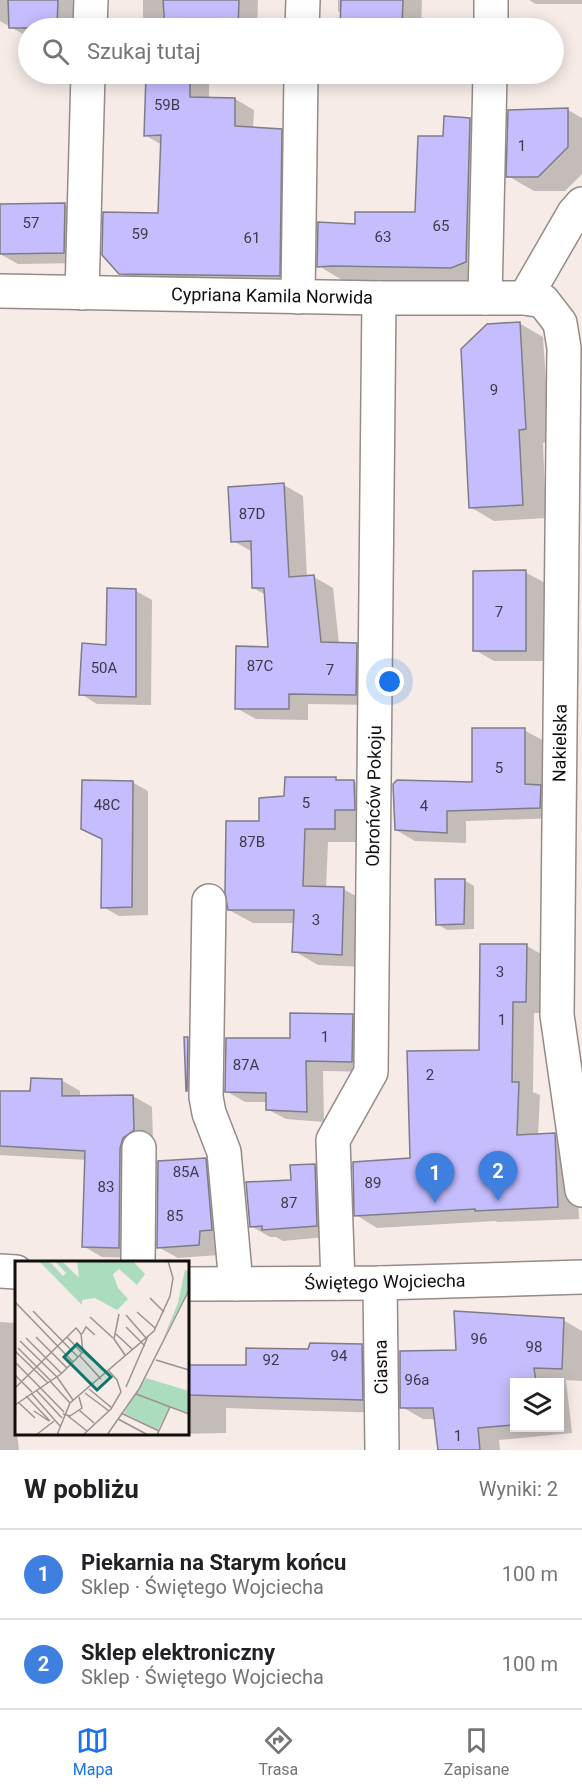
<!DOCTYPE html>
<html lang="pl">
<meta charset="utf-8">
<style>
:root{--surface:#fff;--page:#f6f6f6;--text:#202124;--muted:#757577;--line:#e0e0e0;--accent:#1a73e8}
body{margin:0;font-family:Roboto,sans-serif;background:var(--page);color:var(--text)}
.controls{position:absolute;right:18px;bottom:18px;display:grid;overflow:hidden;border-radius:0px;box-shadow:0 3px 15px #0003}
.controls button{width:54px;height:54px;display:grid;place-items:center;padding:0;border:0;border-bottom:2px solid var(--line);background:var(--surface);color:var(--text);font:30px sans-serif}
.you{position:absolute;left:390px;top:682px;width:21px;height:21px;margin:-15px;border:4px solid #fff;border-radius:50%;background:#1a73e8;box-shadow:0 0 0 9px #1a73e833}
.badge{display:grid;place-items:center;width:39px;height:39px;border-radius:50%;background:var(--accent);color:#fff;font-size:20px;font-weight:700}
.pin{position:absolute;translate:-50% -50px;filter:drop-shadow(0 2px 3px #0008)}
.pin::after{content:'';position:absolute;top:32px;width:21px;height:18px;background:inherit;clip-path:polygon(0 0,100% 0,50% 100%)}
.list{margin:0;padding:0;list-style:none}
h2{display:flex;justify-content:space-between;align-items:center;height:78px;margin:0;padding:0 24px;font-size:26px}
h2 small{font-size:20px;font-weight:400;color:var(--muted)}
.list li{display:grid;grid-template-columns:39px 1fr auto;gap:18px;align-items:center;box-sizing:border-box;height:90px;padding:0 24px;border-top:2px solid var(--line)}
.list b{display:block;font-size:22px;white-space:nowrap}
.list p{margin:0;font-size:20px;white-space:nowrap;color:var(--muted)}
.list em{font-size:20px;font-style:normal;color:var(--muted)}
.icon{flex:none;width:33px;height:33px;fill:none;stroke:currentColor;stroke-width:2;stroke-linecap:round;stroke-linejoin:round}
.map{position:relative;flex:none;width:582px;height:1450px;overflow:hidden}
.search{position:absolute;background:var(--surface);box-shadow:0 3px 15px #0003;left:18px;right:18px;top:18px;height:66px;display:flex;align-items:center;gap:15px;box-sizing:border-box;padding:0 21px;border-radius:33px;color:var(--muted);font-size:22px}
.sheet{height:258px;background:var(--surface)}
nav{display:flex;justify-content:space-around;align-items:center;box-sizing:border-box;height:84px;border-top:2px solid var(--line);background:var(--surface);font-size:16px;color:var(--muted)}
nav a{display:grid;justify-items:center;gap:3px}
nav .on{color:var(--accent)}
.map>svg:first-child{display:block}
.shadow{fill:#0003;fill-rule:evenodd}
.building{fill:#c5bdfe;stroke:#7e7d86;stroke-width:1.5}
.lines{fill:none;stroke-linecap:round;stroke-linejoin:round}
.minor-casing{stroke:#958b87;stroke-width:36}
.minor{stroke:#fff;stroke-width:33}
.labels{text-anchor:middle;stroke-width:5;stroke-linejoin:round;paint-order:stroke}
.number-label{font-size:15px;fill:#3e3a49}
.street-label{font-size:18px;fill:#110e0d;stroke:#fff}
.inset-road{fill:none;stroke:#9a9390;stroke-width:1.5}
.view{fill:#0f766e;fill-opacity:0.15;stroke:#0f766e;stroke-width:3}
.inset-edge{fill:none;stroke:#110e0d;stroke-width:3}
</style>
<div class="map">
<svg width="582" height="1450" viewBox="0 0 582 1450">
<rect width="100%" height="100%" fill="#f6ebe7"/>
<g class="shadow">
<path d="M0 0H76L75 28H28V37L0 21Z"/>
<path d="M143 0H258L257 28H143Z"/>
<path d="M338 0H422L421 28H341L342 14 338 11Z"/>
<path d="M529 0H582V4H536Z"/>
<path d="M127 74H209V99H235L254 110 253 129 281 130 300 141 298 286 139 284 120 273 160 215 162 145 145 135 147 76H132Z"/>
<path d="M568 110 582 118V174L565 191H534L508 176 509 111Z"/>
<path d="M470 119 493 133 475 280H342L319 266 356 226 416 213 444 137Z"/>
<path d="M65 205 84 216 83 263 18 264 0 254V206Z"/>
<path d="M519 323 543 337 550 442 543 443 546 518 494 521 470 507Z"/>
<path d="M284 485 303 496 307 577H314L333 588 339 644H356L375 655V705L308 704V720L256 719 236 708 270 648 266 595 253 588V552L233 541Z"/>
<path d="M525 572 545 583V661H494L475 650Z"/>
<path d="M136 591 152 600 151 705 97 704 81 694Z"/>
<path d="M524 730 544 741 559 818 466 821V843L415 841 396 830 474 784Z"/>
<path d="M335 779 340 782 354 781 377 795 358 842H328L326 888 343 889 367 902 365 967 318 965 294 951 295 923H253L229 910 261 823 286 798Z"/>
<path d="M132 782 148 791V915L119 916 103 907 104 840 83 828Z"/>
<path d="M464 880 474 886V929L447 930 437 924Z"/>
<path d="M527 946 548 958 547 1013H534L533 1092 540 1095 538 1135H555L576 1147 579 1219 498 1222 495 1221 377 1228 356 1215 412 1160 480 1052Z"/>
<path d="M352 1016 371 1026 370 1072 323 1071 324 1122 286 1119 267 1109V1102H245L226 1091 292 1040Z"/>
<path d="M185 1039 207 1050 206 1101 188 1090Z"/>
<path d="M61 1080 80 1091V1097L133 1096 152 1107 153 1141 138 1258 102 1257 83 1246 86 1160 0 1155V1116L31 1093Z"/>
<path d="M205 1160 225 1171 218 1255 178 1258 158 1247Z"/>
<path d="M315 1165 334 1177 336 1236 283 1241 276 1237H270L251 1226 293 1181Z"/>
<path d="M563 1320 582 1331V1381L566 1380 572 1433 499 1440 500 1450H440L436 1419H423L402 1407 457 1352ZM514 1382H560V1428H514Z"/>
<path d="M0 1322 16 1323V1427L19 1450H0Z"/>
<path d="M362 1346 385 1359 386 1413 226 1408V1433L176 1434H161H188V1367H248L310 1350Z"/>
</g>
<g class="building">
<path d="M8 0H58L57 28H9Z"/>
<path d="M163 0H239L238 28H165Z"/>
<path d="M341 0H403L402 28H340Z"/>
<path d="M146 74H190V97L235 98V126L282 129 280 276 119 274 102 255 103 212 158 213 161 135 144 136Z"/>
<path d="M568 108V147L538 177H506L508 110Z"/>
<path d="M444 116 470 118 466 262 451 268 332 266 317 267 318 222 355 224V212H415L418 136H443Z"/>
<path d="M65 203 64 253 0 254V204Z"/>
<path d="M520 322 526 429 519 430 523 505 469 508 461 349 487 324Z"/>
<path d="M284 483 289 577 314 575 321 642 357 643 356 695 289 694V709H235L236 646 268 647 264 588H252L251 541 231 542 228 487Z"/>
<path d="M526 570V651H473V571Z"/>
<path d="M107 588 136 589V697L79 695 82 643 106 645Z"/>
<path d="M472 728H525V784L541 785 540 808 447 811V833L395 830 393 784 397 780 472 782Z"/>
<path d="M285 777H336V780H354L355 810H335V829H305L303 886 344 887 342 955 292 952 294 910H228L225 892 226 821H259V798L284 796Z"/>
<path d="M82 780 133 781 132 907 101 908 102 839 81 829Z"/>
<path d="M435 879H465L464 924 436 925Z"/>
<path d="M480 944H527L526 1002H513L512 1082H519L517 1135 555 1133 558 1207 475 1211V1209L354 1216 353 1162 410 1158 407 1051 479 1050Z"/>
<path d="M290 1013 353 1014 352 1062 306 1061 307 1112 266 1110V1093L225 1092 226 1038H290Z"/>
<path d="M184 1037H188L187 1091H186Z"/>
<path d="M31 1078 62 1079V1096L133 1095 134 1130 123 1138 120 1148 119 1248 82 1247 85 1151 0 1146V1091H30Z"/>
<path d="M206 1158 212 1230 200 1231 199 1245 157 1248 158 1161Z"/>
<path d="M315 1164 317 1226 262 1230V1226L250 1227 246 1182 291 1180 290 1165Z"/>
<path d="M454 1311 564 1318 562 1369 534 1368 536 1383H514V1425L478 1428 480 1450H438L433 1408H400V1351L456 1350Z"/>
<path d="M310 1343 362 1344 363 1400 188 1395V1365H246V1348L308 1349Z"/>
</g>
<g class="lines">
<defs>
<g id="minor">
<path d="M90 28 91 0"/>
<path d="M302 28 303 0"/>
<path d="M491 28V0"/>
<path d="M0 291 379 298H525L543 301 560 323 564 348 557 1015 582 1190"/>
<path d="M82 293 88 74"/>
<path d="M298 297 301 74"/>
<path d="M485 298 490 74"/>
<path d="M525 298 574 213 582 204"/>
<path d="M209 901 206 1097 209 1113 224 1152 236 1284"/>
<path d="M138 1262 139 1148"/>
<path d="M0 1271 16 1272"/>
<path d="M338 1283 333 1140 371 1072 379 298"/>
<path d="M380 1283 382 1450"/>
<path d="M188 1284 380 1283 582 1277"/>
</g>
</defs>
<use href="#minor" class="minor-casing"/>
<use href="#minor" class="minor"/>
</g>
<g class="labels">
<g class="number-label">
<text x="167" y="110">59B</text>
<text x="522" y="151">1</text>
<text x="31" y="228">57</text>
<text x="441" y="231">65</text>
<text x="140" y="239">59</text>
<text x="383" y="242">63</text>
<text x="252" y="243">61</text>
<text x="494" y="395">9</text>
<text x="252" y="519">87D</text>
<text x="499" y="617">7</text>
<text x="260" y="671">87C</text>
<text x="104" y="673">50A</text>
<text x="330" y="675">7</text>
<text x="499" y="773">5</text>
<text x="306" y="808">5</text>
<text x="107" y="810">48C</text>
<text x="424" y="811">4</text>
<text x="252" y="847">87B</text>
<text x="316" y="925">3</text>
<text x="500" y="977">3</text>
<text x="502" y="1025">1</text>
<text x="325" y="1042">1</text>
<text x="246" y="1070">87A</text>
<text x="430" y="1080">2</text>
<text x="186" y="1177">85A</text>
<text x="373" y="1188">89</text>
<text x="106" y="1192">83</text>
<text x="289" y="1208">87</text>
<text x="175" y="1221">85</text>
<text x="479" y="1344">96</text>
<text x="534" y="1352">98</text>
<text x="339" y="1361">94</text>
<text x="271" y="1365">92</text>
<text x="417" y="1385">96a</text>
<text x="458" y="1441">1</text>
</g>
<g class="street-label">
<text transform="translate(272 296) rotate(1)" y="6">Cypriana Kamila Norwida</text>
<text transform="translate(560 743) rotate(-89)" y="6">Nakielska</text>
<text transform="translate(374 796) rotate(-89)" y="6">Obrońców Pokoju</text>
<text transform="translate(385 1282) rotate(-1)" y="6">Świętego Wojciecha</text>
<text transform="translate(381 1367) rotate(-91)" y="6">Ciasna</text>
</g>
</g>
<g transform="translate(15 1261)">
<rect width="174" height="174" fill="#f6ebe7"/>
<path d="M24 0H34L48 15 51 12 40 0H47L64 17 62 0H118L130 13 122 24 104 8 98 13 103 27 113 38 102 49 80 37 67 39V44ZM170 9 174 10V28L148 78 163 42ZM131 117 174 130V152L155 145 143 169 109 152Z" fill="#abdcbd"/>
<path class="inset-road" d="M135 37 149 51M0 41 58 101M18 50 63 96M122 51 140 67M104 53 99 78 110 94M111 54 131 77M75 56 98 77M111 66 130 85M67 73 71 66 80 74M101 73 117 88M21 76 52 107M52 76 67 92M11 77 46 112M5 80 42 116M3 87 36 120M0 90 33 122M65 95 86 118M141 99 174 109M1 102 49 151M0 114 17 131M42 116 58 139M35 120 55 142M111 126 133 75M0 127 61 67 66 73 68 91M74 128 97 147M21 129 47 157M16 132 45 165M70 132 94 150M121 133 174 153M11 135 35 160M3 141 20 157M0 144 46 113 68 91 92 112M64 149 79 162M19 150 34 160M106 152 144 170M48 153 55 155 67 147 64 136M53 155 72 170M103 158 133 174M21 174 39 160M42 174 55 142 139 70 155 35 158 17 153 0M68 174 96 148 106 131 102 119 94 110M92 174 124 128 174 29M142 174 155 146"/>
<path class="view" d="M62 83 96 116 82 129 49 96Z"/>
<rect width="174" height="174" class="inset-edge"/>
</g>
</svg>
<div class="controls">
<button><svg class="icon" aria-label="layers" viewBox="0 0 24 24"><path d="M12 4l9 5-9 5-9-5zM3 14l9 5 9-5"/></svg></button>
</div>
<div class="you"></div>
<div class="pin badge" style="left:435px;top:1203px;background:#3f7fe0">1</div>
<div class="pin badge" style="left:498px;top:1201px;background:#3f7fe0">2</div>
<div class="search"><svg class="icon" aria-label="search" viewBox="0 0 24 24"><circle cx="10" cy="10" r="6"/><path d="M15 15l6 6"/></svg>Szukaj tutaj</div>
</div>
<section class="sheet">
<h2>W pobliżu<small>Wyniki: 2</small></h2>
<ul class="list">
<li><span class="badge" style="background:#3f7fe0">1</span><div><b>Piekarnia na Starym końcu</b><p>Sklep · Świętego Wojciecha</p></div><em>100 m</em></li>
<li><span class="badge" style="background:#3f7fe0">2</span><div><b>Sklep elektroniczny</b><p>Sklep · Świętego Wojciecha</p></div><em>100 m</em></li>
</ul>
</section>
<nav>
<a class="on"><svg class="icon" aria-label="map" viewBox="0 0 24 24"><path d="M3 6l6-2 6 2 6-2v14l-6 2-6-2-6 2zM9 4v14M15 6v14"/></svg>Mapa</a>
<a><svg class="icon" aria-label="directions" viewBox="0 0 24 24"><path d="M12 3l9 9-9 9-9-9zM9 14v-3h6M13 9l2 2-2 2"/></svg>Trasa</a>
<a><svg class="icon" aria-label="saved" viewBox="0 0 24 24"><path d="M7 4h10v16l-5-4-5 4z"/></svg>Zapisane</a>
</nav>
